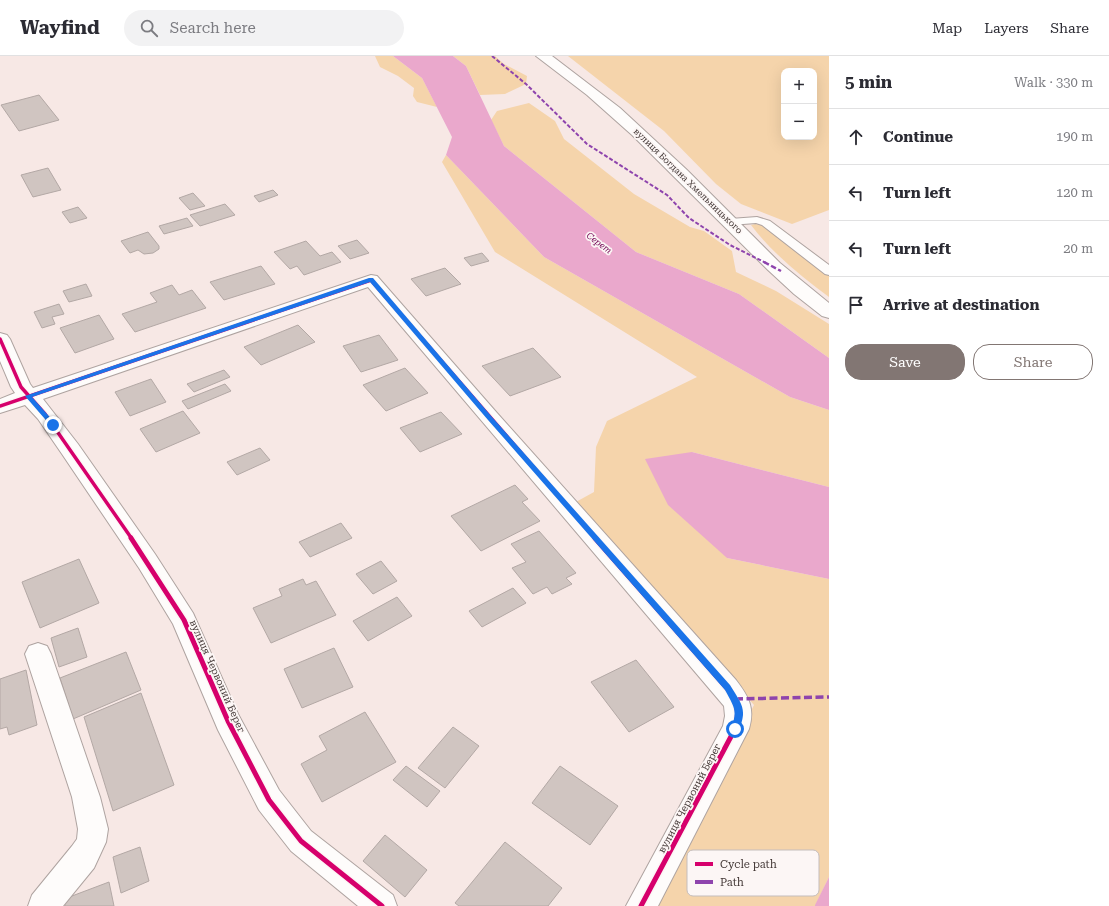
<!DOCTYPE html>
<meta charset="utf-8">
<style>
:root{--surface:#fff;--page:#f2f2f3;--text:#2b2b33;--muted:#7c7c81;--line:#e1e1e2;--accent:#827673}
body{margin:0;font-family:"Roboto Serif",serif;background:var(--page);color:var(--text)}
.controls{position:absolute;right:12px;top:12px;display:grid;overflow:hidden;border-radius:8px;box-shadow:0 4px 16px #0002}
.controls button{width:36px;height:36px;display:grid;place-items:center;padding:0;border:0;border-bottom:1px solid var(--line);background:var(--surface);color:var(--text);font:20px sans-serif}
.stop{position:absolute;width:12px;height:12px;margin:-9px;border:3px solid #1a73e8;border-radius:50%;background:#fff}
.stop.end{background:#1a73e8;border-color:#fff;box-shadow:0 1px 4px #0008}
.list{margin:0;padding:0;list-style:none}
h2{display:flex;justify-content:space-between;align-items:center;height:52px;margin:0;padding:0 16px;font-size:17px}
h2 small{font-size:13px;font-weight:400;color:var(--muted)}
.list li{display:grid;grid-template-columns:26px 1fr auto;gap:12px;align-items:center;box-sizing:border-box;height:56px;padding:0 16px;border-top:1px solid var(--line)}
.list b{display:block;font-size:15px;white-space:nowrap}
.list em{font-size:13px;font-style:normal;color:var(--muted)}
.actions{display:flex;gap:8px;padding:12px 16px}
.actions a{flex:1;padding:9px 0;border:1px solid var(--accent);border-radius:16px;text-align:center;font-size:14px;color:var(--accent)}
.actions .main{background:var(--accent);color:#fff}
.icon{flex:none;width:22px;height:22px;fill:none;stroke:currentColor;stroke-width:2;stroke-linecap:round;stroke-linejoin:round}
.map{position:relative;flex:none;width:829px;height:850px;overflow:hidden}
header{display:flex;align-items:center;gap:24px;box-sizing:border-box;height:56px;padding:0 20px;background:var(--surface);border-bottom:1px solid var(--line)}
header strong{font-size:19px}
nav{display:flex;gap:22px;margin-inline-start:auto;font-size:14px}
.search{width:280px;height:36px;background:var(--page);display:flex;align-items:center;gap:10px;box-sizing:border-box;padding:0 14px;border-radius:22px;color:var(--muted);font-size:15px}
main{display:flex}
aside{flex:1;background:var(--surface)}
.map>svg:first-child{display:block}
.green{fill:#f5d4ab;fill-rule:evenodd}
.water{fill:#eaa8cc}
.building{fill:#d0c5c1;stroke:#b3a8a5}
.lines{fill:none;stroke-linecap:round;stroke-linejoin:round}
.lane-casing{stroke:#aea3a0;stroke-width:2}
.street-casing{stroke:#aea3a0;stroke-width:2}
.lane{fill:#fefcfb;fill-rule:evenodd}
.street{fill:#fefcfb;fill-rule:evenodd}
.quiet-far2{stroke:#8e44ad;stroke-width:2;stroke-dasharray:4 2;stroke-linecap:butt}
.quiet-far1{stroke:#8e44ad;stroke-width:2.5;stroke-dasharray:5.5 2.5;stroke-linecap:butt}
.quiet{stroke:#8e44ad;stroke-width:3.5;stroke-dasharray:8 3.5;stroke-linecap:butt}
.cycleway-far1-casing{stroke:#fcf6f5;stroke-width:6}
.cycleway-casing{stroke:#fcf6f5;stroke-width:8}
.cycleway-far1{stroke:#d6006c;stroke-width:3.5}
.cycleway{stroke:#d6006c;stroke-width:5}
.route{fill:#1a73e8}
.labels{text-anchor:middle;stroke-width:3.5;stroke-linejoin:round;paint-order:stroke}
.far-street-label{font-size:9px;fill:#433836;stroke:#fcf6f5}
.far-water-label{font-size:9px;font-style:italic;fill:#710052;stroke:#fcf6f5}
.street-label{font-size:10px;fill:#433836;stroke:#fcf6f5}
.key{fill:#fcf6f5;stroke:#c4bdbc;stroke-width:1}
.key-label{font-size:11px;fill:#433836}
</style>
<header>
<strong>Wayfind</strong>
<div class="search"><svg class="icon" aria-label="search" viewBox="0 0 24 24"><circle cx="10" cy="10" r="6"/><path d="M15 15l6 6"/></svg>Search here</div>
<nav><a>Map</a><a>Layers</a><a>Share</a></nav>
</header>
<main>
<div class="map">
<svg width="829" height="850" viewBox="0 0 829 850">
<rect width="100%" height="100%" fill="#f7e8e5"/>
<g class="green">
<path d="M375 0H393L422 22 437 51 417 46 413 40 414 32 398 20 380 11Z"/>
<path d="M453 0H495L504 8 527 20 526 28 505 38 480 39 466 10Z"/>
<path d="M568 0H829V154L792 168 741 148 716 128 664 75ZM784 15H814V81H784Z"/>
<path d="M529 47 555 65 564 83 634 138 690 171 704 175 732 195 736 216 776 235 829 268V302L739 238 636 196 504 90 491 64 497 55Z"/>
<path d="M446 99 544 201 790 341 829 354V431L692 396 727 502 829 523V821L815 850H653L754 649 652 536 574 447 594 436 596 391 607 365 697 321 495 196 442 106Z"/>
<path d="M755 168 764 169 829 219V241C801 220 772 197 751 169Z"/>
</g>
<g class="water">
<path d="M393 0H453L466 10 504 90 636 196 739 238 829 302V354L790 341 544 201 446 99 452 81 422 22Z"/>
<path d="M692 396 829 431V523L727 502 668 449 645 403Z"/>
<path d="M829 821V850H815V849Z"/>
</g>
<g class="building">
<path d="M39 39 59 64 19 75 1 49Z"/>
<path d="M48 112 61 134 33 141 21 119Z"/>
<path d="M273 134 278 139 259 146 254 140Z"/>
<path d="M193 137 205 150 190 154 179 142Z"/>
<path d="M225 148 235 159 200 170 190 159Z"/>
<path d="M78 151 87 162 70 167 62 156Z"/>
<path d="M187 162 193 170 164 178 159 170Z"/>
<path d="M148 176 159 190V193L153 197 144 198 138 194 130 197 121 185Z"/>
<path d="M357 184 369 197 350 203 338 190Z"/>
<path d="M306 185 320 200 332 196 341 206 304 219 297 210 290 213 274 196Z"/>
<path d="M482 197 489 205 471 210 464 202Z"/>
<path d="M261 210 275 228 224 244 210 226Z"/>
<path d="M445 212 461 228 426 240 411 223Z"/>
<path d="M86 228 92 240 69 246 63 235Z"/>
<path d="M172 229 179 239 192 234 206 252 135 276 122 258 157 246 150 237Z"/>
<path d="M59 248 64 258 52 261 55 268 42 272 34 256Z"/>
<path d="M99 259 114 283 75 297 60 272Z"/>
<path d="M298 269 315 286 261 309 244 291Z"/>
<path d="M379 279 398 304 361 316 343 290Z"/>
<path d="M533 292 561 321 510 340 482 310Z"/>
<path d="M405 312 428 337 386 355 363 329Z"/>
<path d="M224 314 230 321 194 336 187 328Z"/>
<path d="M151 323 166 346 130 360 115 336Z"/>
<path d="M225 328 231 335 188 353 182 345Z"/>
<path d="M183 355 200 377 156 396 140 373Z"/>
<path d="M441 356 462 378 420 396 400 372Z"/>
<path d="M260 392 270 404 237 419 227 406Z"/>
<path d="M515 429 528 443 522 446 540 465 481 495 451 460Z"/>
<path d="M341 467 352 482 310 501 299 486Z"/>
<path d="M539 475 576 517 566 522 572 528 552 538 547 531 533 538 512 512 526 506 511 488Z"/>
<path d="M79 503 99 547 40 572 22 526Z"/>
<path d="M381 505 397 525 373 538 356 518Z"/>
<path d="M303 523 306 529 316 525 336 559 271 587 253 552 282 540 279 533Z"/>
<path d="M513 532 526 547 482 571 469 555Z"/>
<path d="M397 541 412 560 368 585 353 565Z"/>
<path d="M78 572 87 601 59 611 51 582Z"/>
<path d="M334 592 353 631 302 652 284 613Z"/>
<path d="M126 596 141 634 73 663 60 622Z"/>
<path d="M636 604 674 651 629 676 591 626Z"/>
<path d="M26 614 37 669 9 679 7 671 0 673V623Z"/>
<path d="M141 637 174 729 113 755 84 661Z"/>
<path d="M365 656 396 706 322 746 301 708 327 694 319 680Z"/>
<path d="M453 671 479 690 445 732 418 712Z"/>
<path d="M406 710 440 735 427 751 393 724Z"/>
<path d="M560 710 618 750 590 789 532 747Z"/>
<path d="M385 779 427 814 405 841 363 805Z"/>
<path d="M505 786 562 832 548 850H459L455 847Z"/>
<path d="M140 791 149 825 121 837 113 801Z"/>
<path d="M109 826 114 850H65L64 843Z"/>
</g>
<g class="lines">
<defs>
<path id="lane" d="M757 161 770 165 829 209V219L825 218 762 169 756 167 730 169 726 168 724 166 726 164 730 163Z"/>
<g id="street">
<path d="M536 0H552L620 52 687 114 780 207 829 247V262L822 260 794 238 768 214 632 79 587 39Z"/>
<path d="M371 219 377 220 497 357 736 624C749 641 755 652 749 673L658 850H626L723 670 725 660 724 650 368 231 43 343 78 388 155 498 193 557 238 658 279 734 311 775 393 839 397 850H358L291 795 259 754 218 674 173 568 139 512 62 398 38 363 25 349 0 357V343L15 337 11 331 0 305V277L7 279 10 283 30 328 33 332Z"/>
<path d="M38 587 47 590 51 598 100 741 108 773 106 786 94 812 63 850H28L32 839 72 790 77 783 78 773 72 741 25 598 29 590Z"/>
</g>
</defs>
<use href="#lane" class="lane-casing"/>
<use href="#street" class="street-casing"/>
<use href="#lane" class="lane"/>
<use href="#street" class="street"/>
<path class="quiet-far2" d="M492 0 526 28 587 88 667 139 689 162 730 189 766 207"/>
<path class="quiet-far1" d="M764 206 781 215"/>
<path class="quiet" d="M735 643 829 641"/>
<defs>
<g id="cycleway-far1">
<path d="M0 283 21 331 45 358 132 483"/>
<path d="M0 350 371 224 596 483"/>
</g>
<g id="cycleway">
<path d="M131 482 184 564 228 665 269 744 301 785 382 850"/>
<path d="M595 482 727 632C738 646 740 656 735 673L641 850"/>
</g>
</defs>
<use href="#cycleway-far1" class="cycleway-far1-casing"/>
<use href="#cycleway" class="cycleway-casing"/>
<use href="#cycleway-far1" class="cycleway-far1"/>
<use href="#cycleway" class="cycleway"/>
</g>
<path class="route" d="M369 222H373L492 361 730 629C742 649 748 653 738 676H732L731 673C738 654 734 651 725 634L488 364 370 226 32 341 55 367V370H51L25 340Z"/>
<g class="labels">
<g class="far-street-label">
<text transform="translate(688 125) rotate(44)" y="3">вулиця Богдана Хмельницького</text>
</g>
<g class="far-water-label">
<text transform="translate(599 187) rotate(37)" y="3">Серет</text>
</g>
<g class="street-label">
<text transform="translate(218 620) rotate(66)" y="4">вулиця Червоний Берег</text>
<text transform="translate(689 742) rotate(-62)" y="4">вулиця Червоний Берег</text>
</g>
</g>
<rect x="687" y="794" width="132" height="46" rx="6" class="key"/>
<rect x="695" y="806" width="18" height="4" fill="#d6006c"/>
<rect x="695" y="824" width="18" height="4" fill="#8e44ad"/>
<g class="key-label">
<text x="720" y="812">Cycle path</text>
<text x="720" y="830">Path</text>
</g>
</svg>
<div class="controls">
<button>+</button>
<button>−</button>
</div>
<div class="stop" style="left:735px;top:673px"></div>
<div class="stop end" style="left:53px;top:369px"></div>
</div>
<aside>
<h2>5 min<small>Walk · 330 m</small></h2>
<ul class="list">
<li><svg class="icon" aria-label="ahead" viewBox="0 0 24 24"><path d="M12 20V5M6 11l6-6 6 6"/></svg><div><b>Continue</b></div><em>190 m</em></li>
<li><svg class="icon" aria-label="left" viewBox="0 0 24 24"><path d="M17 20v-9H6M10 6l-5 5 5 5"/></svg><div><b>Turn left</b></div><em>120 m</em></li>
<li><svg class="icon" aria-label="left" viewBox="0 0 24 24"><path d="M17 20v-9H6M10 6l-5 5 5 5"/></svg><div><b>Turn left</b></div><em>20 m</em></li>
<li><svg class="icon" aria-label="arrive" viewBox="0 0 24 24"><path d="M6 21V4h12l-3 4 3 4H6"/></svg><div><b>Arrive at destination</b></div></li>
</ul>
<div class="actions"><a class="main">Save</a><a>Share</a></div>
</aside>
</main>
